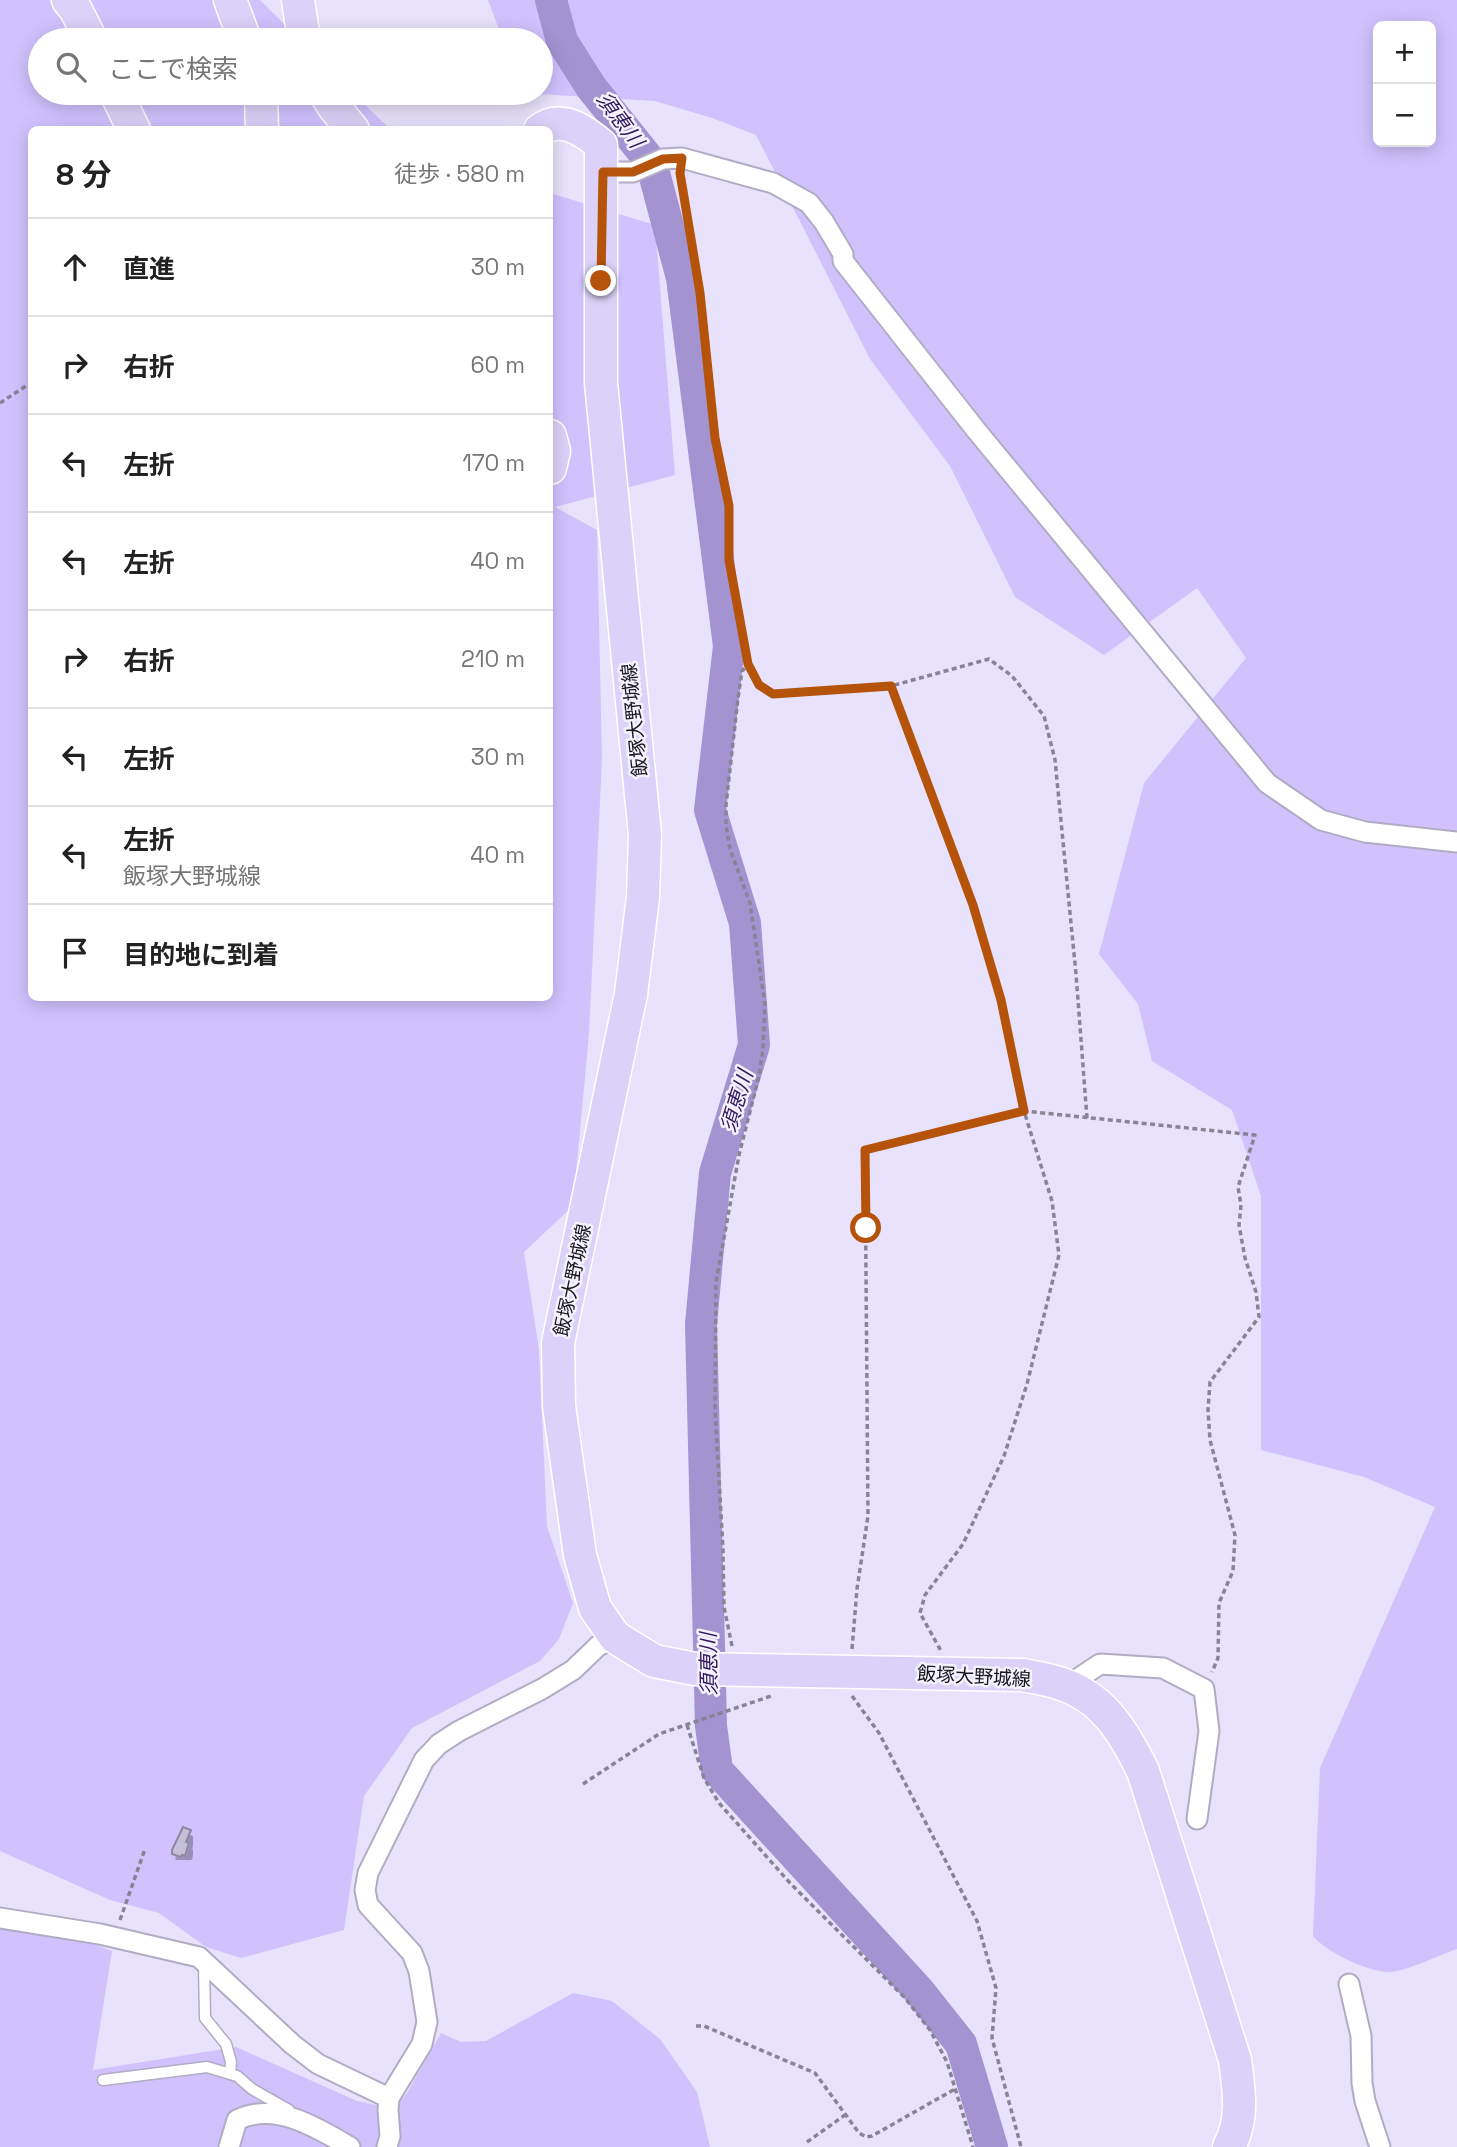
<!DOCTYPE html>
<html lang="ja">
<meta charset="utf-8">
<style>
:root{--surface:#fff;--page:#f6f6f6;--text:#222;--muted:#767676;--line:#e0e0e0}
body{margin:0;font-family:"Space Grotesk","Noto Sans JP",sans-serif;background:var(--page);color:var(--text)}
.controls{position:absolute;right:21px;top:21px;display:grid;overflow:hidden;border-radius:10px;box-shadow:0 4px 18px #0003}
.controls button{width:63px;height:63px;display:grid;place-items:center;padding:0;border:0;border-bottom:2px solid var(--line);background:var(--surface);color:var(--text);font:35px sans-serif}
.stop{position:absolute;width:21px;height:21px;margin:-16px;border:5px solid #b45309;border-radius:50%;background:#fff}
.stop.end{background:#b45309;border-color:#fff;box-shadow:0 2px 7px #0008}
.list{margin:0;padding:0;list-style:none}
h2{display:flex;justify-content:space-between;align-items:center;height:91px;margin:0;padding:0 28px;font-size:30px}
h2 small{font-size:23px;font-weight:400;color:var(--muted)}
.list li{display:grid;grid-template-columns:46px 1fr auto;gap:21px;align-items:center;box-sizing:border-box;height:98px;padding:0 28px;border-top:2px solid var(--line)}
.list b{display:block;font-size:26px;white-space:nowrap}
.list p{margin:0;font-size:23px;white-space:nowrap;color:var(--muted)}
.list em{font-size:23px;font-style:normal;color:var(--muted)}
.icon{flex:none;width:38px;height:38px;fill:none;stroke:currentColor;stroke-width:2;stroke-linecap:round;stroke-linejoin:round}
.map{position:relative;flex:none;width:1457px;height:2147px;overflow:hidden}
.search{position:absolute;background:var(--surface);box-shadow:0 4px 18px #0003;left:28px;top:28px;width:525px;height:77px;display:flex;align-items:center;gap:18px;box-sizing:border-box;padding:0 24px;border-radius:38px;color:var(--muted);font-size:26px}
.panel{position:absolute;background:var(--surface);box-shadow:0 4px 18px #0003;left:28px;top:126px;width:525px;height:875px;border-radius:10px}
.map>svg:first-child{display:block}
.green{fill:#d1c2fe;fill-rule:evenodd}
.lines{fill:none;stroke-linecap:round;stroke-linejoin:round}
.river{stroke:#a493d1;stroke-width:32}
.building{fill:#c5c0d9;stroke:#8d889f;stroke-width:2;filter:url(#shadow)}
.lane-casing{stroke:#b1acc4;stroke-width:13}
.street-casing{stroke:#b1acc4;stroke-width:23}
.primary-casing{stroke:#fff;stroke-width:35}
.path{stroke:#888396;stroke-width:3.5;stroke-dasharray:5 3.5;stroke-linecap:butt}
.lane{stroke:#fff;stroke-width:10}
.street{stroke:#fff;stroke-width:19}
.primary{stroke:#dcd2f9;stroke-width:32}
.route{stroke:#b45309;stroke-width:9}
.labels{text-anchor:middle;stroke-width:5;stroke-linejoin:round;paint-order:stroke}
.street-label{font-size:19px;fill:#18161f;stroke:#f4f2fc}
.water-label{font-size:21px;font-style:italic;fill:#33165f;stroke:#f4f2fc}
</style>
<div class="map">
<svg width="1457" height="2147" viewBox="0 0 1457 2147">
<defs>
<filter id="shadow"><feDropShadow dx="4.5" dy="8" stdDeviation="0" flood-color="#0004"/></filter>
</defs>
<rect width="100%" height="100%" fill="#e8e2fc"/>
<g class="green">
<path d="M0 0H260L300 40H40V93H353L390 129 32 130V998H550V193L655 225 675 475 555 507 597 530 602 759 589 1034 573 1206 524 1252 539 1350 547 1526 573 1603 559 1639 540 1661 412 1728 364 1796 344 1930 241 1958 206 1947 159 1913 110 1900 0 1851Z"/>
<path d="M488 0H1457V1949C1442 1954 1404 1972 1390 1972 1370 1973 1326 1952 1313 1936L1320 1768 1435 1507 1364 1477 1261 1450V1196L1232 1110 1152 1061 1138 1004 1099 954 1144 783 1246 658 1197 588 1104 655 1015 597 950 466 870 359 756 135 712 118 655 101 521 93H541V40H503ZM1378 26H1431V142H1378Z"/>
<path d="M0 1906 112 1951 93 2070 236 2047 357 2101 394 2109 407 2093 441 2033 461 2042 486 2041 573 1993 612 2001 660 2039 697 2092 710 2147H0Z"/>
</g>
<g class="lines">
<path class="river" d="M551 0 562 41 591 87 651 162 682 278 729 646 710 810 745 923 754 1045 715 1173 701 1324 711 1726 717 1770 919 1991 961 2044 992 2147"/>
</g>
<path class="building" d="M183 1827 191 1830 186 1842 189 1843 185 1856 182 1855 181 1857 172 1854V1850Z"/>
<g class="lines">
<defs>
<g id="lane">
<path d="M204 1964 205 2018 226 2044 231 2062 230 2074"/>
<path d="M103 2080 207 2067 237 2076 252 2089 289 2110"/>
</g>
<g id="street">
<path d="M603 172H633L663 159 682 158 773 183 809 203 824 222 843 254V261L976 430 1267 783 1321 820 1365 832 1457 842"/>
<path d="M1067 1686 1100 1664 1163 1668 1204 1689 1209 1731 1197 1819"/>
<path d="M0 1918 100 1934 199 1957 292 2044 318 2064 389 2098"/>
<path d="M1349 1984 1361 2036 1362 2083 1365 2101 1380 2147"/>
<path d="M229 2147 237 2120C275 2101 318 2128 350 2147"/>
<path d="M387 2147 390 2136 388 2110 389 2098 422 2044 427 2022 419 1971 412 1953 368 1905 365 1890 368 1873 424 1760 439 1744 459 1731 542 1689 573 1670 598 1646 615 1637"/>
</g>
<g id="primary">
<path d="M68 0 76 10 91 40"/>
<path d="M230 0 245 40"/>
<path d="M298 0 304 40"/>
<path d="M116 93 134 130"/>
<path d="M261 93 262 130"/>
<path d="M325 93 334 107 353 130"/>
<path d="M540 130C561 114 585 131 601 145V383L645 835 643 897 631 994 558 1343 559 1406 580 1555 595 1608 615 1637 654 1661 695 1669 1023 1675C1037 1678 1053 1680 1067 1686 1106 1701 1125 1735 1143 1771L1235 2060C1239 2091 1244 2118 1229 2147"/>
<path d="M550 436 554 451 550 468"/>
</g>
</defs>
<use href="#lane" class="lane-casing"/>
<use href="#street" class="street-casing"/>
<use href="#primary" class="primary-casing"/>
<g class="path">
<path d="M681 177 700 293 715 438 728 506 729 560 748 665 759 685 773 694 891 686 989 659 1012 676 1044 716 1055 760 1076 974 1087 1118"/>
<path d="M0 403 32 382"/>
<path d="M891 686 973 905 1001 1000 1024 1111 1052 1201 1059 1255 1027 1384 1004 1456 963 1544 925 1595 920 1613 941 1651"/>
<path d="M732 1646 724 1607 723 1549 715 1409 716 1282 739 1155 759 1076 763 1049 765 1004 750 903 730 849 726 825V805L738 698 742 671 748 665"/>
<path d="M852 1649 857 1589 868 1516 865 1150 1024 1111 1255 1135 1238 1187 1241 1205 1239 1225 1245 1258 1256 1292 1259 1317 1210 1382 1208 1410 1210 1440 1235 1535 1233 1571 1219 1603 1218 1658 1212 1672"/>
<path d="M852 1696 879 1733 977 1921 996 1988 992 2038 1021 2147"/>
<path d="M687 1725 704 1778 719 1803 790 1883 905 1998 930 2030 947 2062 973 2147"/>
<path d="M583 1784 659 1734 774 1695"/>
<path d="M120 1920 145 1849"/>
<path d="M696 2026H704L815 2073 859 2133 866 2137 872 2136 955 2089"/>
<path d="M807 2142 845 2115"/>
</g>
<use href="#lane" class="lane"/>
<use href="#street" class="street"/>
<use href="#primary" class="primary"/>
</g>
<g class="lines">
<path class="route" d="M601 281 603 172H633L663 159 682 158 680 173 700 293 715 438 729 506V560L748 664 759 685 773 694 891 686 973 905 1001 1000 1024 1111 865 1150 866 1228"/>
</g>
<g class="labels">
<g class="street-label">
<text transform="translate(634 720) rotate(-96)" y="7">飯塚大野城線</text>
<text transform="translate(572 1280) rotate(-78)" y="7">飯塚大野城線</text>
<text transform="translate(974 1676) rotate(3)" y="7">飯塚大野城線</text>
</g>
<g class="water-label">
<text transform="translate(620 120) rotate(54)" y="7">須恵川</text>
<text transform="translate(737 1101) rotate(-73)" y="7">須恵川</text>
<text transform="translate(709 1664) rotate(-91)" y="7">須恵川</text>
</g>
</g>
</svg>
<div class="controls">
<button>+</button>
<button>−</button>
</div>
<div class="stop" style="left:866px;top:1228px"></div>
<div class="stop end" style="left:601px;top:281px"></div>
<div class="search"><svg class="icon" aria-label="search" viewBox="0 0 24 24"><circle cx="10" cy="10" r="6"/><path d="M15 15l6 6"/></svg>ここで検索</div>
<section class="panel">
<h2>8 分<small>徒歩 · 580 m</small></h2>
<ul class="list">
<li><svg class="icon" aria-label="ahead" viewBox="0 0 24 24"><path d="M12 20V5M6 11l6-6 6 6"/></svg><div><b>直進</b></div><em>30 m</em></li>
<li><svg class="icon" aria-label="right" viewBox="0 0 24 24"><path d="M7 20v-9h11M14 6l5 5-5 5"/></svg><div><b>右折</b></div><em>60 m</em></li>
<li><svg class="icon" aria-label="left" viewBox="0 0 24 24"><path d="M17 20v-9H6M10 6l-5 5 5 5"/></svg><div><b>左折</b></div><em>170 m</em></li>
<li><svg class="icon" aria-label="left" viewBox="0 0 24 24"><path d="M17 20v-9H6M10 6l-5 5 5 5"/></svg><div><b>左折</b></div><em>40 m</em></li>
<li><svg class="icon" aria-label="right" viewBox="0 0 24 24"><path d="M7 20v-9h11M14 6l5 5-5 5"/></svg><div><b>右折</b></div><em>210 m</em></li>
<li><svg class="icon" aria-label="left" viewBox="0 0 24 24"><path d="M17 20v-9H6M10 6l-5 5 5 5"/></svg><div><b>左折</b></div><em>30 m</em></li>
<li><svg class="icon" aria-label="left" viewBox="0 0 24 24"><path d="M17 20v-9H6M10 6l-5 5 5 5"/></svg><div><b>左折</b><p>飯塚大野城線</p></div><em>40 m</em></li>
<li><svg class="icon" aria-label="arrive" viewBox="0 0 24 24"><path d="M6 21V4h12l-3 4 3 4H6"/></svg><div><b>目的地に到着</b></div></li>
</ul>
</section>
</div>
